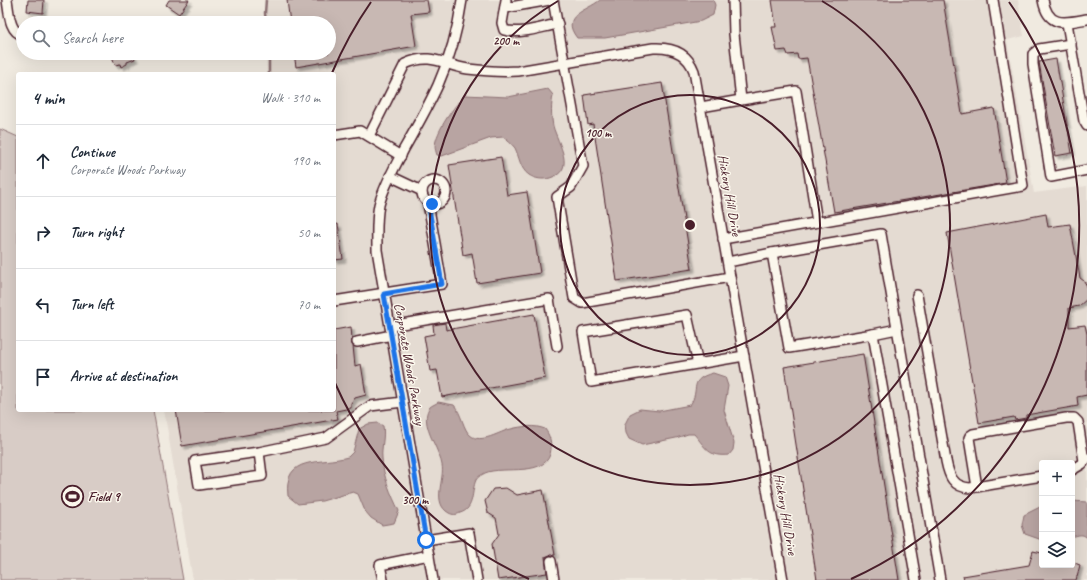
<!DOCTYPE html>
<meta charset="utf-8">
<style>
:root{--surface:#fff;--page:#f2f2f3;--text:#1f2937;--muted:#747a83;--line:#e0e1e3}
body{margin:0;font-family:Caveat,sans-serif;background:var(--page);color:var(--text)}
.controls{position:absolute;right:12px;bottom:12px;display:grid;overflow:hidden;border-radius:4px;box-shadow:0 4px 16px #0002}
.controls button{width:36px;height:36px;display:grid;place-items:center;padding:0;border:0;border-bottom:1px solid var(--line);background:var(--surface);color:var(--text);font:20px sans-serif}
.stop{position:absolute;width:12px;height:12px;margin:-9px;border:3px solid #1a73e8;border-radius:50%;background:#fff}
.stop.end{background:#1a73e8;border-color:#fff;box-shadow:0 1px 4px #0008}
.list{margin:0;padding:0;list-style:none}
h2{display:flex;justify-content:space-between;align-items:center;height:52px;margin:0;padding:0 16px;font-size:17px}
h2 small{font-size:13px;font-weight:400;color:var(--muted)}
.list li{display:grid;grid-template-columns:26px 1fr auto;gap:12px;align-items:center;box-sizing:border-box;height:72px;padding:0 16px;border-top:1px solid var(--line)}
.list b{display:block;font-size:15px;white-space:nowrap}
.list p{margin:0;font-size:13px;white-space:nowrap;color:var(--muted)}
.list em{font-size:13px;font-style:normal;color:var(--muted)}
.icon{flex:none;width:22px;height:22px;fill:none;stroke:currentColor;stroke-width:2;stroke-linecap:round;stroke-linejoin:round}
.map{position:relative;flex:none;width:1087px;height:580px;overflow:hidden}
.search{position:absolute;background:var(--surface);box-shadow:0 4px 16px #0002;left:16px;top:16px;width:320px;height:44px;display:flex;align-items:center;gap:10px;box-sizing:border-box;padding:0 14px;border-radius:22px;color:var(--muted);font-size:15px}
.panel{position:absolute;background:var(--surface);box-shadow:0 4px 16px #0002;left:16px;top:72px;width:320px;height:340px;border-radius:4px}
.map>svg:first-child{display:block}
.built{fill:#e4dbd2;fill-rule:evenodd}
.green{fill:#d8ccc6;stroke:#917678}
.water{fill:#b8a4a2;stroke:#8c6f72}
.lines{fill:none;stroke-linecap:round;stroke-linejoin:round}
.stream{stroke:#8c6f72;stroke-width:2.5}
.building{fill:#c8b8b3;stroke:#4a1f2b;filter:url(#shadow)}
.minor-casing{stroke:#4a1f2b;stroke-width:12}
.minor{stroke:#fbf7ec;stroke-width:9}
.route{stroke:#1a73e8;stroke-width:5}
.ring{fill:none;stroke:#4a1f2b;stroke-width:2}
.labels{text-anchor:middle;stroke-width:3;stroke-linejoin:round;paint-order:stroke}
.street-label{font-size:14px;fill:#4a1f2b;stroke:#fbf7ec}
.poi-label{font-size:14px;font-weight:bold;fill:#4a1f2b;stroke:#fbf7ec;text-anchor:start}
.centre{fill:#4a1f2b;stroke:#fbf7ec;stroke-width:2}
.ring-label{font-size:12px;text-anchor:middle;font-weight:bold;fill:#4a1f2b;stroke:#fbf7ec;stroke-width:3;stroke-linejoin:round;paint-order:stroke}
</style>
<div class="map">
<svg width="1087" height="580" viewBox="0 0 1087 580">
<defs>
<filter id="shadow"><feDropShadow dx="3" dy="3" stdDeviation="1" flood-color="#0004"/></filter>
</defs>
<rect width="100%" height="100%" fill="#f0eae0"/>
<filter id="ink" filterUnits="userSpaceOnUse"><feTurbulence type="fractalNoise" baseFrequency=".025" numOctaves="2"/><feDisplacementMap in="SourceGraphic" scale="8" xChannelSelector="R" yChannelSelector="G"/><feConvolveMatrix kernelMatrix="1 2 1 2 8 2 1 2 1" color-interpolation-filters="sRGB"/></filter>
<g filter="url(#ink)">
<path class="built" d="M264 0H1018L1024 36 1007 40 1034 193 1087 186V580H193L164 410H334V74H267L266 53H329V23H265ZM1042 463H1072V565H1042Z"/>
<path class="green" d="M0 129 18 137V410H153L183 580H0Z"/>
<g class="water">
<path d="M600 0H713L715 5 713 15 701 21 605 38H577C559 15 587 11 600 0Z"/>
<path d="M548 89 553 95C551 106 551 115 553 126 558 144 577 170 550 178 543 180 535 179 529 175 520 169 519 156 515 148 512 144 507 140 503 137L491 138 442 156 437 155C436 152 435 149 435 146 436 131 454 106 465 95L508 97Z"/>
<path d="M713 373 725 377 728 386 724 410 734 443 733 450 729 455C708 457 707 449 694 434H688L676 438 642 445 629 439 626 433 625 424 630 414 640 409 659 411 690 405C701 389 687 380 713 373Z"/>
<path d="M438 402 454 405C462 414 463 429 470 435 481 445 500 431 511 429 522 426 535 425 545 429 550 436 551 441 551 449 549 479 503 465 485 473 482 475 478 476 476 480 471 491 475 509 460 513 456 515 453 515 449 513 431 503 445 479 442 465 441 459 438 453 436 448 431 437 421 418 430 407 432 405 436 404 438 402Z"/>
<path d="M378 423 383 426C385 437 381 447 382 458 383 477 391 494 399 511L394 523 382 525 371 518 365 511 358 494 353 492 322 501 298 504 288 496C283 454 320 465 348 457L353 452 359 429 368 424Z"/>
<path d="M1072 501 1087 502V538C1083 533 1078 535 1072 537Z"/>
<path d="M1042 506V540L1025 534 1022 525 1024 515Z"/>
</g>
<g class="lines">
<g class="stream">
<path d="M266 0 265 13 266 23"/>
<path d="M269 53V74"/>
</g>
</g>
<g class="building">
<path d="M28 0H44L43 13 27 11Z"/>
<path d="M169 0H189L179 14 166 5Z"/>
<path d="M287 0H427L429 12 411 14 416 46 296 67 294 53H329V23H290Z"/>
<path d="M772 0H943L962 114 994 108 1006 183 834 212 807 58 798 59 797 54 788 55 786 50 777 51 772 27H776Z"/>
<path d="M111 53H132L135 59 127 62V64L121 67 120 64 115 65Z"/>
<path d="M1056 59 1072 153 1055 156 1039 62Z"/>
<path d="M662 83 692 269 617 281 593 124 588 125 584 95Z"/>
<path d="M501 157 507 195 527 192 540 273 477 283 472 253 463 255 449 165Z"/>
<path d="M1046 214 1048 227 1070 224 1080 278 1084 281 1087 286V299L1079 306 1069 308V327L1085 325 1087 334V395L1077 397 1078 406 1026 415V418L1015 420 1014 417 979 423 947 233Z"/>
<path d="M338 224 343 259 334 260V225Z"/>
<path d="M534 314 545 378 442 397 437 370 430 371 424 336 434 334 433 325 445 323 446 330Z"/>
<path d="M351 327 352 339 351 343 353 346 355 366 361 364 366 395 355 398 351 404V408L336 411 338 419 182 446 176 410H334V330Z"/>
<path d="M863 354 899 580H817L784 367Z"/>
<path d="M506 488 517 495 543 490 555 555H550L545 557 547 573 498 580 492 544 499 534 496 518 488 513 485 501 493 489Z"/>
<path d="M1033 551 1042 553V565H1072V562L1080 565 1076 580H964L963 576 1029 565Z"/>
</g>
<g class="lines">
<defs>
<g id="minor">
<path d="M7 0C9 11 9 33 23 35"/>
<path d="M506 0 502 23 504 30C521 35 541 27 558 24"/>
<path d="M553 0 583 166 571 187 557 197 574 298 582 303 730 277"/>
<path d="M1043 0C1048 28 1065 23 1087 19"/>
<path d="M505 8 550 0"/>
<path d="M1067 23 1084 121 1087 126"/>
<path d="M1071 44 1039 49 1033 54V64L1051 177 1087 170"/>
<path d="M741 100 796 91 817 222"/>
<path d="M701 107 741 100 734 34 733 0"/>
<path d="M334 135 360 131 401 156"/>
<path d="M369 136 405 64C432 52 443 65 468 69 485 71 502 72 518 71L653 48C671 47 687 52 694 71L783 580"/>
<path d="M390 176 422 191"/>
<circle cx="434" cy="192" r="12"/>
<path d="M723 239 1023 186 993 0"/>
<path d="M772 253 881 234 940 580"/>
<path d="M728 262 772 253 789 348 873 334 916 580"/>
<path d="M917 295 946 461C949 476 953 487 970 488L1042 476"/>
<path d="M334 301 442 284 428 203"/>
<path d="M390 326 549 299 557 346"/>
<path d="M873 334 897 329"/>
<path d="M357 342 392 335"/>
<path d="M698 364 687 315 583 332 591 382 744 356"/>
<path d="M259 452 262 476 199 485 195 461 259 452 326 438 370 406 403 402"/>
<path d="M1072 470 1082 464 1087 458"/>
<path d="M977 487 969 438 970 436 973 434 1066 418H1074L1078 422 1084 461"/>
<path d="M426 540 469 533 477 580"/>
<path d="M551 561 554 580"/>
<path d="M383 580 380 565 429 555"/>
<path d="M433 580 377 250C377 235 376 220 379 205 384 185 395 167 404 149 416 128 428 107 438 85 450 58 458 29 462 0"/>
</g>
</defs>
<use href="#minor" class="minor-casing"/>
<use href="#minor" class="minor"/>
</g>
</g>
<g class="lines" filter="url(#ink)">
<path class="route" d="M426 540 384 294 442 284 428 203 432 204"/>
</g>
<g class="ring">
<circle cx="690" cy="225" r="130"/>
<path d="M822 1A260 260 0 1 1 558 1"/>
<path d="M529 579A389 389 0 0 1 335 383M332 73A389 389 0 0 1 371 2M1009 2A389 389 0 0 1 851 579"/>
</g>
<defs>
<symbol id="stadium-ring" viewBox="-11 -11 22 22"><circle r="9.5" fill="#fbf7ec" stroke="#4a1f2b" stroke-width="1.5"/><path d="M0-5a6.5 5 0 1 0 0 10a6.5 5 0 1 0 0-10ZM-3.5-1.8h7v3.6h-7Z" fill="#4a1f2b"/></symbol>
</defs>
<g fill-rule="evenodd">
<use href="#stadium-ring" x="60" y="484" width="25" height="25"/>
</g>
<g class="labels">
<g class="street-label">
<text transform="translate(730 195) rotate(80)" y="5">Hickory Hill Drive</text>
<text transform="translate(410 364) rotate(80)" y="5">Corporate Woods Parkway</text>
<text transform="translate(786 514) rotate(80)" y="5">Hickory Hill Drive</text>
</g>
<g class="poi-label">
<text x="88" y="501">Field 9</text>
</g>
</g>
<circle cx="690" cy="225" r="6" class="centre"/>
<g class="ring-label">
<text x="506" y="45">200 m</text>
<text x="598" y="137">100 m</text>
<text x="415" y="504">300 m</text>
</g>
</svg>
<div class="controls">
<button>+</button>
<button>−</button>
<button><svg class="icon" aria-label="layers" viewBox="0 0 24 24"><path d="M12 4l9 5-9 5-9-5zM3 14l9 5 9-5"/></svg></button>
</div>
<div class="stop" style="left:426px;top:540px"></div>
<div class="stop end" style="left:432px;top:204px"></div>
<div class="search"><svg class="icon" aria-label="search" viewBox="0 0 24 24"><circle cx="10" cy="10" r="6"/><path d="M15 15l6 6"/></svg>Search here</div>
<section class="panel">
<h2>4 min<small>Walk · 310 m</small></h2>
<ul class="list">
<li><svg class="icon" aria-label="ahead" viewBox="0 0 24 24"><path d="M12 20V5M6 11l6-6 6 6"/></svg><div><b>Continue</b><p>Corporate Woods Parkway</p></div><em>190 m</em></li>
<li><svg class="icon" aria-label="right" viewBox="0 0 24 24"><path d="M7 20v-9h11M14 6l5 5-5 5"/></svg><div><b>Turn right</b></div><em>50 m</em></li>
<li><svg class="icon" aria-label="left" viewBox="0 0 24 24"><path d="M17 20v-9H6M10 6l-5 5 5 5"/></svg><div><b>Turn left</b></div><em>70 m</em></li>
<li><svg class="icon" aria-label="arrive" viewBox="0 0 24 24"><path d="M6 21V4h12l-3 4 3 4H6"/></svg><div><b>Arrive at destination</b></div></li>
</ul>
</section>
</div>
